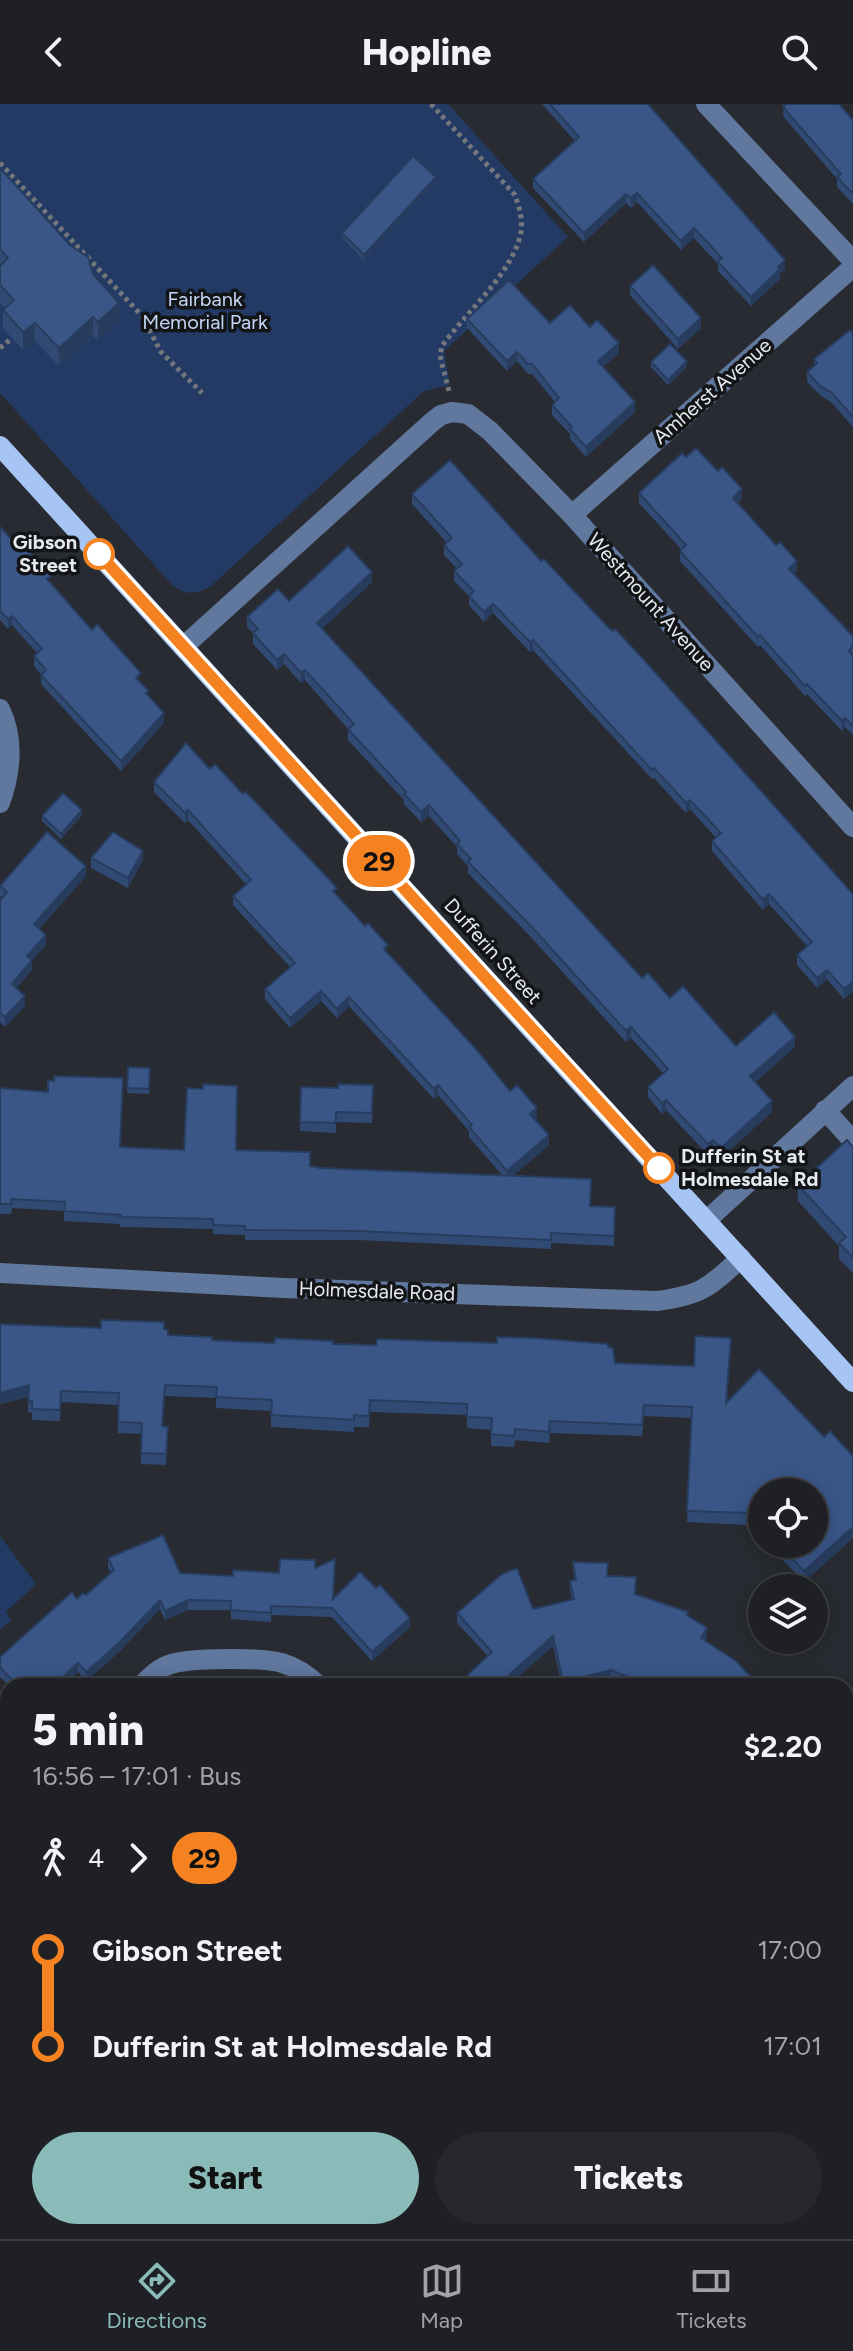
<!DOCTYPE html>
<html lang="en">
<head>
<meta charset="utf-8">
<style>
	:root { --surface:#1e2025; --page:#26282d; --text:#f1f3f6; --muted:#a1a3a7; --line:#3c3e42; --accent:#8bbbb9 }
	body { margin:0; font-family:Figtree,sans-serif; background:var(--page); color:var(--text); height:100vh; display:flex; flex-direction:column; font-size:30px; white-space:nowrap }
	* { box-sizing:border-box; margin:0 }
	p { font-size:26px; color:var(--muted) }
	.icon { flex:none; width:44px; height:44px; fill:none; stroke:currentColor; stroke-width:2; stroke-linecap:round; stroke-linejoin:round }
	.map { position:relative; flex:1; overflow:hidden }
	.side { position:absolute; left:0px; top:1574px; width:854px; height:562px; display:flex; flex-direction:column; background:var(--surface); border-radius:24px 24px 0 0; box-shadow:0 4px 20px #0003,0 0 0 2px var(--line) }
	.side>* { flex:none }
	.badge { padding:0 16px; border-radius:26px; font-size:28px; line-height:52px }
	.buttons { position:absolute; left:748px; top:1374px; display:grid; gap:16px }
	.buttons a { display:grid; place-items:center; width:80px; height:80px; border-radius:50%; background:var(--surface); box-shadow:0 4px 20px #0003,0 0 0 2px var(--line); font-size:40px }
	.map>.badge { position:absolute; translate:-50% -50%; box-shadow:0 0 0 4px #fff }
	.legs { display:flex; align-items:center; gap:12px; height:88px; padding:0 32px; font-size:26px }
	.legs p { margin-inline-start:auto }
	.head { display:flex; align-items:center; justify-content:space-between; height:136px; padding:0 32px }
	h1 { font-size:44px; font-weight:800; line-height:60px }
	.cta { display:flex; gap:16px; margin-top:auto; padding:16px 32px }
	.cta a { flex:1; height:92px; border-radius:48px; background:var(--accent); color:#111; font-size:32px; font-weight:800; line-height:92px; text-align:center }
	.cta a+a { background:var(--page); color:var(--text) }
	ul { padding:0 32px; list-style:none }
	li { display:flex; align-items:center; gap:28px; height:96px; font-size:30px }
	li i { display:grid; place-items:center; width:12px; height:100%; margin:0 10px; background:currentColor }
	li i::after { content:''; width:20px; height:20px; margin:-10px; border:6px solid; border-radius:50%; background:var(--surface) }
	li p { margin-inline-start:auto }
	li:first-child i { background:linear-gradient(#0000 50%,currentColor 0) }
	li:last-child i { background:linear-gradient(currentColor 50%,#0000 0) }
	header { display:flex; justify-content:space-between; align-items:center; height:104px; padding:0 32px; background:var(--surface); font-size:36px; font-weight:800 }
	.tabs { display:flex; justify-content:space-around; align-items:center; height:112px; border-top:2px solid var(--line); background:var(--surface); font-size:22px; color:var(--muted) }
	.tabs a { display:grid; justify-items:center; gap:4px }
	.tabs .selected { color:var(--accent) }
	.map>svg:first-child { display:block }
	.green { fill:#233b64 }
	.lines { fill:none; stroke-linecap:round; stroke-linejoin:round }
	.path { stroke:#74777c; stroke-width:5; stroke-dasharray:4 4; stroke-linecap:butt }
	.minor { stroke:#60779e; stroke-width:20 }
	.major { stroke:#a6c4f4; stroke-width:20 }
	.wall { fill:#314a74 }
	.shaded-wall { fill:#283c5e }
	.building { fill:#395687; stroke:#283c5e; stroke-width:2 }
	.line-1-casing { stroke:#fff; stroke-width:18 }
	.line-1 { stroke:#f58220; stroke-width:12 }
	.stop-1-dot { fill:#fff; stroke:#f58220; stroke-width:4 }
	.labels { text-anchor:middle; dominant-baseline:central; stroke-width:7; stroke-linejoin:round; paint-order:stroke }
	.park-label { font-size:20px; fill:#c3d6f5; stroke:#121416 }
	.street-label { font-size:20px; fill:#e6e9ed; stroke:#121416 }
	.stop-label { font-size:20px; font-weight:bold; fill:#e6e9ed; stroke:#121416; text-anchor:end }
</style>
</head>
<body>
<header><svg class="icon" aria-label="back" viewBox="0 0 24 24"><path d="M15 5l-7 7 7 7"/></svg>Hopline<svg class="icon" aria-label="search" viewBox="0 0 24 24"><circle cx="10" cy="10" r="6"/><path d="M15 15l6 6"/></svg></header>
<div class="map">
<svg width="853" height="2135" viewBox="0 0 853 2135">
	<rect width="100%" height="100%" fill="#282b31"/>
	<path class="green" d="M0,0H448L568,133L444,247L450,281L424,287L210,483C194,491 188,491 173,482L0,289Z
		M0,1432L36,1480L6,1508L11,1516L0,1526Z
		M8,2056V2128H18L11,2135H0V2059Z"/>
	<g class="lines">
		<path class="path" d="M431,0L515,91C519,103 523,115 521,128C514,168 465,209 442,242L440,252L449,287
			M0,59L142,212L161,248L202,289
			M0,244L12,234"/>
		<path class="minor" d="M706,0L853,157
			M572,411L853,163
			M183,543L432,318L441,311L452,308L468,310L490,327L572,411L853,723
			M0,605C15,636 11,668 0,699
			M825,1006L853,1037
			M706,1117L853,982
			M0,1169L284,1184L657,1197C702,1191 708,1184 741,1154
			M141,1582C150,1573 158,1564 171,1560C191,1554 262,1553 282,1559C296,1563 309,1572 319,1582
			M0,1729L2,1713L8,1702
			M846,1866L853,1874
			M846,1926L853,1919
			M0,2020L8,2018
			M40,2135L47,2128
			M620,2135L627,2128"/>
		<path class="major" d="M0,342L853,1278"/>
	</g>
	<path class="wall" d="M542,0H648L785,165L780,170V175L751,202L718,167V160L694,134L681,146L637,98L631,104L626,99L584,138L533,84V75L575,37Z
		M782,0H839L853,16V100L837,83V75L783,12L784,2Z
		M0,64L93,170L119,217L98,236L93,232L59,262L35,237L23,246L3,224V206L5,204L0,199Z
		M436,78L364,156L342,134V129Z
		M630,182L701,224L678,245L630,191Z
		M467,215L550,219L590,223L619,249L603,263L635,308L586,353L570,335V330L552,311V301L555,298L532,270H528L517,257L507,267L467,224Z
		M853,229V323L831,298L821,292L807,278V268L814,262V255Z
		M651,258L687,262L668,281L651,263Z
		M686,353L718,367L742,395L737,399L797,467L794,470L853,532V631L845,623L842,627L807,590L805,592L760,541L758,543L680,457V447L681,445L639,399V389Z
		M412,390L541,457L853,790V887L844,895L827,875L817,884L797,861V851L807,842L769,800L763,806L712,747V737L716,734L690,705L686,709L654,674L652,675L533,546L530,548L493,509L484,518L469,501V492L454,477V467L457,465L444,451V441L447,439L412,400Z
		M0,423L141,579L164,619L121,667L41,580V571L34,562V552L37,549L12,521L8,525L0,516Z
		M372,478L322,525L642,874L736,942L795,943L755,978L772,1008L721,1054L713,1046L708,1051L666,1006L662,1010L648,993V983L663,969L631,934L626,938L530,832L468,769V762L457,750V743L429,712L421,718L404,700V696L348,636V625L305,576L301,579L284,560L277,566L253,540V529L247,523V513L289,497Z
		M210,665L337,791L510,987L537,1013L535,1015L549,1041L513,1072L590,1102L615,1103L614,1142L551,1139V1145L358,1136H245V1131L213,1130V1125L120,1123V1120L64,1117V1107L12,1104L11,1110H0V984L120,1043L184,1046H236L321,1064L502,1071L469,1033V1027L438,991L434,995L349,902L337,914L321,897L290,924L265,895V885L290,863L233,801V792L246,780L188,716L185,719L154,688V678Z
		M82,711L61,735L42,717V712Z
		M91,754L143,756L128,784L91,764Z
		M86,772L39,825L46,841L32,856V866L16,884L25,902L5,923L0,918V796L2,794L0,792V782Z
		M128,963L150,964L149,990L127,989Z
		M373,981L372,1019L336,1018V1029L300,1027L301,983L338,984Z
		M853,1043V1169L839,1155V1142L798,1097V1081Z
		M0,1220L164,1225L168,1231L212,1236L274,1239L608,1243L615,1259L694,1262L731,1245L727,1298L824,1333L853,1352V1434L804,1478L767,1440H814L762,1388V1435L748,1421L687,1418L691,1314L644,1312L642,1332L550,1329L549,1339L515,1336L514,1343L491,1342V1326L467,1324V1311L370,1308L369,1323H354V1328L271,1323V1307L216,1304V1294L165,1292L163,1322L168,1334L166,1361L141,1360V1330L118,1329V1301L61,1298L60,1317L32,1316V1309L28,1308V1293L0,1300Z
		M108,1454L180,1469L233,1472L279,1469L315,1464L334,1495L410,1523L372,1557L332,1513L271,1511V1518L231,1515V1506H188L165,1516L160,1505L119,1548L86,1577L78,1568L62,1582H9L0,1573V1553L77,1495L86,1491L111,1469L108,1464Z
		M573,1458L608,1459L607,1472L636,1473V1491L688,1508V1512L707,1524V1533L705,1537L736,1557L757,1579L761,1574L768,1582H628L611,1576L586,1582H562L553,1542L514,1576L520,1582H443L446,1578L448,1580L453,1576L458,1580L488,1552L457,1519V1509L502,1470L517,1464L533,1505L572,1496L570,1486V1477L574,1476Z
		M846,1665L853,1672V1782L846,1774Z
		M253,2128H304V2132L300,2135H259Z"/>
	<path class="shaded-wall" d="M436,73V78L364,156V151Z
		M637,89V98L631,104V94Z
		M626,90V99L584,138V129Z
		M694,124V134L681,146V137Z
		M785,156V165L780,170V175L751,202V193Z
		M119,199V217L98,236V218Z
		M93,213V232L59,262V244Z
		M701,214V224L678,245V235Z
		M35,219V237L23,246V228Z
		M619,239V249L598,267V257Z
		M517,248V257L507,267V257Z
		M687,257V262L668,281V276Z
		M635,298V308L586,353V343Z
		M742,385V395L733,404V394Z
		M797,457V467L789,475V465Z
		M372,468V478L317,530V519Z
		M493,500V509L484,518V508Z
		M12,512V521L8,525V515Z
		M533,536V546L530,548V538Z
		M284,550V560L277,566V556Z
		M305,566V576L301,579V569Z
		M164,609V619L121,667V657Z
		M845,614V623L842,627V617Z
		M690,696V705L686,709V699Z
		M429,701V712L421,718V708Z
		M82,706V711L61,735V730Z
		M188,706V716L185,719V709Z
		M143,747V756L128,784V774Z
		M86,762V772L34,830V820Z
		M769,790V800L763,806V796Z
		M46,831V841L27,862V852Z
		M32,856V866L12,890V880Z
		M827,866V875L817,884V874Z
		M853,878V887L844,895V885Z
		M321,887V897L290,924V914Z
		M25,892V902L5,923V913Z
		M349,893V902L337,914V905Z
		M631,923V934L626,938V927Z
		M795,933V943L750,983V972Z
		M438,981V991L434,995V985Z
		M666,996V1006L662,1010V999Z
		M772,997V1008L721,1054V1044Z
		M537,1004V1013L530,1019V1010Z
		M549,1031V1041L507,1077V1067Z
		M713,1036V1046L708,1051V1040Z
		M29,1281V1293L0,1300V1289Z
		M853,1423V1434L804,1478V1467Z
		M160,1496V1505L119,1548L86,1577V1568Z
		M188,1496V1506L165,1516V1507Z
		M410,1514V1523L372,1557V1548Z
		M707,1524V1533L701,1543V1534Z
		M553,1532V1542L509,1580V1571Z
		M78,1559V1568L62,1582H53Z
		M611,1566V1576L586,1582H563V1578Z
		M8,1946V1956L0,1959V1949Z
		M853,2068V2077L846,2084V2074Z
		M241,2128H251L244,2135H234Z
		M298,2128H304V2132L300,2135H289Z
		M533,2128H543L536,2135H530Z"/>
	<path class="building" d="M550,0H648L785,156L778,163L780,165L751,193L718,158L722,154L694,124L681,137L637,89L631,94L626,90L584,129L533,75L579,33Z
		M786,0H839L853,16V90L837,73L841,70L783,3Z
		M413,52L436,73L364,151L342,129Z
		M0,64L70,141L88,153L93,170L119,199L98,218L93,213L59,244L35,219L23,228L3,206L14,196L0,181V162L8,154L0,145Z
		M653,161L701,214L678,235L630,182Z
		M509,176L550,219L570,201L590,223L597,216L619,239L598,257L635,298L586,343L570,325L572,323L552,301L559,294L532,260H528L517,248L507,257L467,215Z
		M850,226L853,229V313L831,288L821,283L807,268L817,259L814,255Z
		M670,240L687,257L668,276L651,258Z
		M696,344L718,367L722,363L742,385L733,394L776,441L780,438L797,457L789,465L853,532V541L849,547L853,552V622L845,614L842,617L807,580L805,582L760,531L758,533L680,447L686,441L639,389L682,349L686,353Z
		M450,356L541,457L544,455L607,522L613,527L615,525L645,557L853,790V878L844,885L827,866L817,874L797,851L812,838L769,790L763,796L712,737L721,729L690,696L686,699L654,664L652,666L533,536L530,538L493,500L484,508L469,492L474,487L454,467L462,460L444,441L452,434L412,390Z
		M0,423L14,438L17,435L51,472L47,475L92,526L97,520L141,569L136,574L149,587L146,589L164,609L121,657L41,571L46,566L34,552L42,545L12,512L8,515L0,507Z
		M348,442L372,468L317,519L642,874L648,869L670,894L683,882L736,942L774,908L795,933L750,972L772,997L721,1044L713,1036L708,1040L666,996L662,999L648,983L668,965L631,923L626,927L530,821L468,758L471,755L457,740L460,737L429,701L421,708L404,690L406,688L348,625L354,620L305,566L301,569L284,550L277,556L253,529L258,525L247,513L278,485L289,497Z
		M186,639L210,665L215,660L243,690L246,688L328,774L337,784L333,787L365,822L368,819L388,841L384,845L477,946L510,987L517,981L537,1004L530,1010L549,1031L507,1067L469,1023L472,1021L438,981L434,985L349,893L337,905L321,887L290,914L265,885L295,859L233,792L251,776L188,706L185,709L154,678Z
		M63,689L82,706L61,730L42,712Z
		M47,728L86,762L34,820L46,831L27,852L32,856L12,880L25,892L5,913L0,909V796L7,788L0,782Z
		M113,728L143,747L128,774L91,754Z
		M128,963L150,964L149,985L127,984Z
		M54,972L123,974L120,1043L184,1046L187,984L203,985V980L237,982L236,1046L310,1048V1062L321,1064L591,1075L590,1102L615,1103L614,1132L551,1129V1136L358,1127L245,1126V1122L213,1121V1115L120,1113L121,1111L64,1107L65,1098L12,1095L11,1100H0V984L48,988V976L54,977Z
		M338,980L373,981L372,1009L336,1008V1019L300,1018L301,983L338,984Z
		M847,1036L853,1043V1154L839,1139L846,1133L798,1081Z
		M101,1216L164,1218V1225L168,1226V1231L212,1233V1236L274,1239L275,1234L333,1237V1240L376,1241L377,1235L497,1239V1233L536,1234L608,1240V1243L613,1244L615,1259L694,1262L695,1232L731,1234L726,1299L759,1265L824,1333L830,1327L853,1352V1423L804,1467L778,1440H814V1388H762V1423L748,1409L687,1407L692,1303L644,1301L642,1321L550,1317L549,1328L515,1325L514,1332L491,1330L492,1314L467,1313V1300L370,1296L369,1312L354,1311V1316L271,1311L272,1296L216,1293L217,1283L165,1281L162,1322L168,1323L166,1350L141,1349L142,1319L118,1318L119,1289L61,1287L60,1306L32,1305V1297H28L29,1281L0,1289V1220L101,1224Z
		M163,1431L180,1469L233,1472V1466L279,1469L280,1455L315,1456V1464L335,1455L333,1495L360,1468L376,1484L380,1481L410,1514L372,1548L332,1504L271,1502V1509L231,1506V1497L188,1496L165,1507L160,1496L119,1539L86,1568L78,1559L53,1582H17L0,1563V1553L72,1488L77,1495L83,1489L86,1491L114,1466L108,1454Z
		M573,1458L608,1459L607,1472L636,1473L635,1490L688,1508L687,1511L707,1524L701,1534L736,1557L757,1579L761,1574L768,1582H651L611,1566L563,1578L553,1532L509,1571L520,1582H443L446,1578L448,1580L453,1576L458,1580L492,1548L457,1509L502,1470L517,1464L533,1505L574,1495L570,1477L576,1476Z
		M846,1665L853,1672V1773L846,1765Z
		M8,1857V1946L0,1949V1860Z
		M853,2008V2068L846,2074V2015Z
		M846,2123L853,2131V2135H714L722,2128H846Z
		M104,2128H241L234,2135H97Z
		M261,2128H298L289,2135H268Z
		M391,2128H533L534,2131L530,2135H384Z
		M693,2130L697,2135H687Z"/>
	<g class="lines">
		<defs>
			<path id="line-1" d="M99,450L659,1064"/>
		</defs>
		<use href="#line-1" class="line-1-casing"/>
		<use href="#line-1" class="line-1"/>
	</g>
	<g class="stop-1-dot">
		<circle cx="99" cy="450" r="14"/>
		<circle cx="659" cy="1064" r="14"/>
	</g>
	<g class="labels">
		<g class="park-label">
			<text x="205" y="195">Fairbank<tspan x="205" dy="23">Memorial Park</tspan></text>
		</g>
		<g class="street-label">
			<text transform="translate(712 287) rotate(-41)">Amherst Avenue</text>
			<text transform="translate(651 498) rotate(48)">Westmount Avenue</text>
			<text transform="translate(493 847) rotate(48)">Dufferin Street</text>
			<text transform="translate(377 1187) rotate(2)">Holmesdale Road</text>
		</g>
		<g class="stop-label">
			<text x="77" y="438">Gibson<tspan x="77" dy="23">Street</tspan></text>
			<text x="681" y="1052" text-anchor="start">Dufferin St at<tspan x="681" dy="23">Holmesdale Rd</tspan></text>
		</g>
	</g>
</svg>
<div class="buttons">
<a><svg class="icon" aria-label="locate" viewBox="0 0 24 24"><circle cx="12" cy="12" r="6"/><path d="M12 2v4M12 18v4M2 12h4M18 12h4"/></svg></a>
<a><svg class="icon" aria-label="layers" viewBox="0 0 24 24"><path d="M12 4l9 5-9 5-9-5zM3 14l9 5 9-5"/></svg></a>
</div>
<b class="badge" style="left:379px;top:757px;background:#f58220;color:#111">29</b>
<section class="side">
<div class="head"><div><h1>5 min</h1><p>16:56 – 17:01 · Bus</p></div><b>$2.20</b></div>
<div class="legs"><svg class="icon" aria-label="walk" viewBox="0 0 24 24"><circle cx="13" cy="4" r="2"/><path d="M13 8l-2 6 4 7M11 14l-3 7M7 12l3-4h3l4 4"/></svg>4<svg class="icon" aria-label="forward" viewBox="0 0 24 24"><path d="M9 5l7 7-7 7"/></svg><b class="badge" style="background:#f58220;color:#111">29</b></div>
<ul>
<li><i style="color:#f58220"></i><b>Gibson Street</b><p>17:00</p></li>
<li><i style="color:#f58220"></i><b>Dufferin St at Holmesdale Rd</b><p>17:01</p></li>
</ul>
<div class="cta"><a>Start</a><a>Tickets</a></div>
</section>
</div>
<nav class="tabs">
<a class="selected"><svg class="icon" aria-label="directions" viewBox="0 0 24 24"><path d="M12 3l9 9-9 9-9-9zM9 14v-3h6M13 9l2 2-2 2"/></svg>Directions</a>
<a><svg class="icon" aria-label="map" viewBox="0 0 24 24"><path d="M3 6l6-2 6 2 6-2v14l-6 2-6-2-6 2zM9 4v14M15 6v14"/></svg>Map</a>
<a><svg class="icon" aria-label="tickets" viewBox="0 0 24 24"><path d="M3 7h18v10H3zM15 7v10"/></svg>Tickets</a>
</nav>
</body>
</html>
